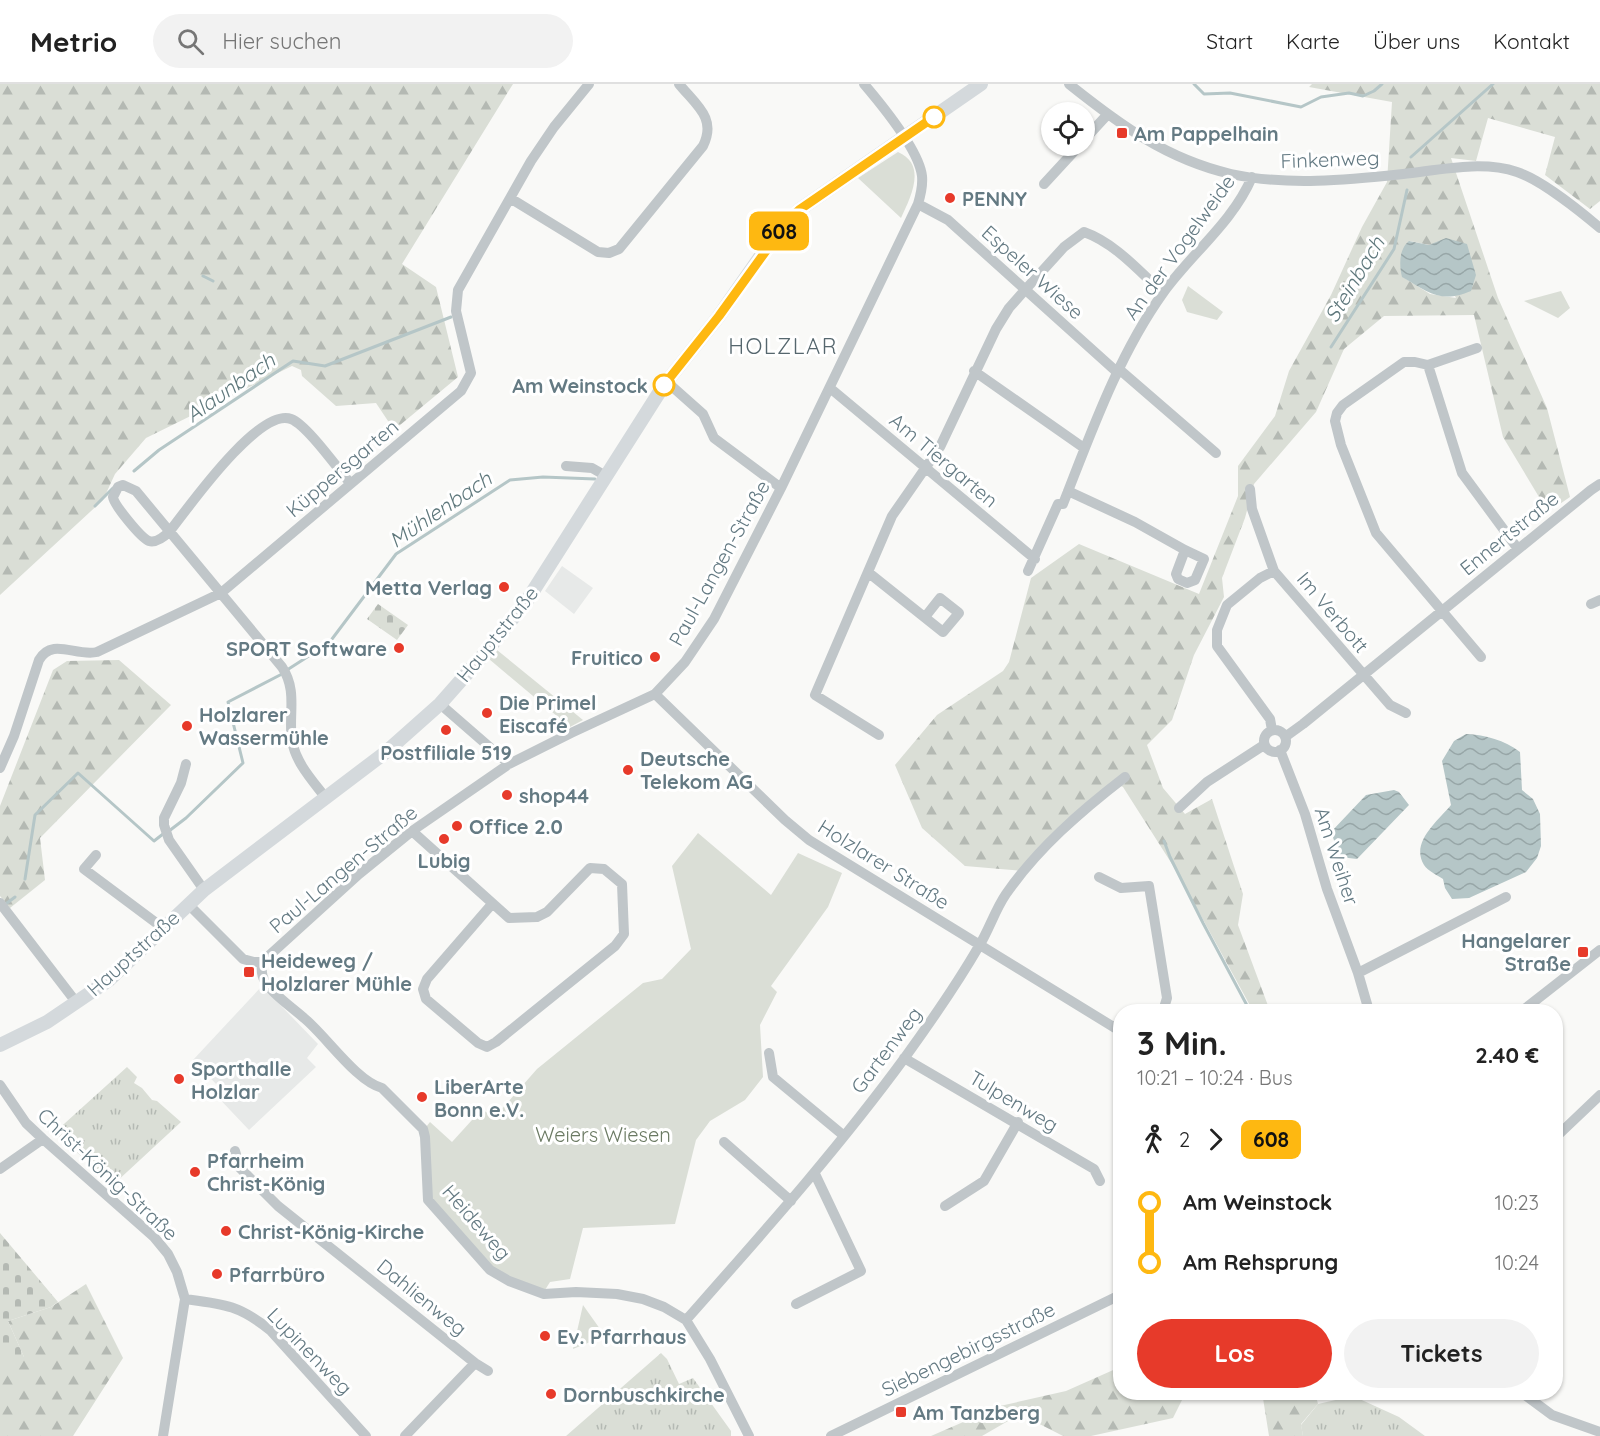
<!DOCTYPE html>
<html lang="de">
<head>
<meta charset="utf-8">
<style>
	:root { --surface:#fff; --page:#f2f2f2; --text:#222; --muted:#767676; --line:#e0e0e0; --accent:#e73a2a }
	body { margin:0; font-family:Quicksand,sans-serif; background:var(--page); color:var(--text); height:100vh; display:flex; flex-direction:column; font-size:22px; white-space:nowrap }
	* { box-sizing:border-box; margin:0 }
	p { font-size:20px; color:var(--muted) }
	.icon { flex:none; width:33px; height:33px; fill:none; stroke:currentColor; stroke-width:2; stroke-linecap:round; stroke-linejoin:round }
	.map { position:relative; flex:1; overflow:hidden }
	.sheet { position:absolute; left:1113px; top:920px; width:450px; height:396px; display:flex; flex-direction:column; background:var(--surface); border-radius:24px; box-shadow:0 2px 4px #0004 }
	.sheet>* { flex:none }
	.badge { padding:0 12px; border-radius:9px; font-size:21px; line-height:39px }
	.buttons { position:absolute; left:1041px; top:18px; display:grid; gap:12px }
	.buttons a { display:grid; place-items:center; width:54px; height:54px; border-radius:50%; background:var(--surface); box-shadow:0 2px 4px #0004; font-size:30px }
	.map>.badge { position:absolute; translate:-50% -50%; box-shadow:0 0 0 3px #fff }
	.legs { display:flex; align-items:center; gap:9px; height:66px; padding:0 24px; font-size:20px }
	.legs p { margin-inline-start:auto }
	.summary { display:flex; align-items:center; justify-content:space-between; height:102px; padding:0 24px }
	h1 { font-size:33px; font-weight:700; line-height:45px }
	.button { display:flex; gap:12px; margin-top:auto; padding:12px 24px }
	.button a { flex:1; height:69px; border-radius:36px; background:var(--accent); color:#fff; font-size:24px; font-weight:700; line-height:69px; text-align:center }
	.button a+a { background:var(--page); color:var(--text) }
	ul { padding:0 24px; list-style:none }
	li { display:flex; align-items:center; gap:21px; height:60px; font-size:22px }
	li i { display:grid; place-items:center; width:9px; height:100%; margin:0 8px; background:currentColor }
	li i::after { content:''; width:15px; height:15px; margin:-8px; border:4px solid; border-radius:50%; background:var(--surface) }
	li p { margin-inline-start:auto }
	li:first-child i { background:linear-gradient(#0000 50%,currentColor 0) }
	li:last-child i { background:linear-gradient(currentColor 50%,#0000 0) }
	header { display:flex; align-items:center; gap:36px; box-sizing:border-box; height:84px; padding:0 30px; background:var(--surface); border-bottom:2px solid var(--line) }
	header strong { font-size:28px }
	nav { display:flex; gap:33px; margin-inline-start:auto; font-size:21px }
	.search { width:420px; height:54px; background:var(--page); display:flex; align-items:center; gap:15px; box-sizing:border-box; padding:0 21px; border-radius:33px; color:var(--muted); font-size:22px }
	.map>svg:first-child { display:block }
	.built { fill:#e7e9e8 }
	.grass { fill:url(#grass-tufts) }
	.forest { fill:url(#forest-firs); fill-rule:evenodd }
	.cemetery { fill:url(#cemetery-stones) }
	.park { fill:#daded6 }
	.water { fill:url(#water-waves) }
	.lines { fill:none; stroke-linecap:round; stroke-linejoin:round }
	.stream { stroke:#b5c6c7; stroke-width:3 }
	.minor { stroke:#c0c6c9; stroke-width:10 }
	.major { stroke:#d4d9dc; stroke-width:14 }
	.line-1-casing { stroke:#fff; stroke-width:14 }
	.line-1 { stroke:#feb811; stroke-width:9 }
	.stop-1-dot { fill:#fff; stroke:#feb811; stroke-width:3 }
	.poi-dot { fill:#e73a2a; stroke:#fff; stroke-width:2 }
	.labels { text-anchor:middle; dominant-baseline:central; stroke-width:6; stroke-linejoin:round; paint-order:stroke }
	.poi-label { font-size:20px; font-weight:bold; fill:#647a83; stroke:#fff; text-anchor:start }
	.street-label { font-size:20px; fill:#647a83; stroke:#fff }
	.stop-label { font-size:20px; font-weight:bold; fill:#647a83; stroke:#fff; text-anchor:end }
	.park-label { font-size:20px; fill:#6b7a63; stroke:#fff }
	.water-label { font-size:21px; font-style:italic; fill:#5f787c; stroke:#fff }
	.quarter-label { font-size:22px; letter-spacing:1.5px; fill:#56676e; stroke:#fff }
</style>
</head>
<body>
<header>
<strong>Metrio</strong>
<div class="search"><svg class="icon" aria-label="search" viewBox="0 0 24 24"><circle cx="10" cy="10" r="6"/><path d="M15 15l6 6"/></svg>Hier suchen</div>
<nav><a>Start</a><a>Karte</a><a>Über uns</a><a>Kontakt</a></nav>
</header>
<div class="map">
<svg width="1600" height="1352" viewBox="0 0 1600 1352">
	<defs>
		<pattern id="grass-tufts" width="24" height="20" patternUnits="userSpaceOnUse" patternTransform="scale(1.5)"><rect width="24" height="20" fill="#daded6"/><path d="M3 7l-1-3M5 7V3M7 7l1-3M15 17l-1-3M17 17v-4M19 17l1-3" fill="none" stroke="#b4b9b3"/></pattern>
		<pattern id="forest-firs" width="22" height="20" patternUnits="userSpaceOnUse" patternTransform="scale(1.5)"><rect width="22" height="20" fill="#daded6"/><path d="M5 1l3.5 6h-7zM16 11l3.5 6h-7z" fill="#b4b9b3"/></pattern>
		<pattern id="cemetery-stones" width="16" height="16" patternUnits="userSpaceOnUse" patternTransform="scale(1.5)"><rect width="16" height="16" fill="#daded6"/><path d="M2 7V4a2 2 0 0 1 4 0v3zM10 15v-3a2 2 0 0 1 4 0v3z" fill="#b4b9b3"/></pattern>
		<pattern id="water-waves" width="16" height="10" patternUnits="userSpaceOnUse" patternTransform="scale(1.5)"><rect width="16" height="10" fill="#b5c6c7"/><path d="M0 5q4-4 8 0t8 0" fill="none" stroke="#97a6a7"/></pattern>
	</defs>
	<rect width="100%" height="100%" fill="#f9f9f7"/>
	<path class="built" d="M562,482L593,504L574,530L545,507Z
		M262,902L318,960L307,974L316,983L249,1046L212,1007L217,1001L193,976Z"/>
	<path class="grass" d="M127,983L137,993L134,999L142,1004L152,1016L157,1017L181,1038L114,1100L54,1049Z
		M661,1269L667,1275L679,1300L693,1294L731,1347V1352H566Z
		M1353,1312L1399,1333L1425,1352H1303L1301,1341L1318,1320Z"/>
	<path class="forest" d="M0,0H513L402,180L436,203L458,293L394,346L376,319L336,322L302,292L301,286L292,282L146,354L115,390L103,416L0,511Z
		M1312,0H1600V117L1590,125L1545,91L1555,53L1488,34L1476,77L1451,74L1498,214L1547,324L1570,413L1548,428L1503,353L1474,231L1384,232L1344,265L1316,328L1254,400L1245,434L1222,494L1224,513L1194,571L1172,636L1147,661L1163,704L1185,730L1212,715L1243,810L1238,841L1270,927H1253L1177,788L1123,703L1119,701L1023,787L965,782L922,744L895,681L937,631L1003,587L1009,578L1031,494L1079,460L1199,510L1238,412V382L1275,332L1289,287L1331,211L1362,143L1387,98L1392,18L1309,3ZM1410,157L1429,161L1456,214L1430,210L1403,193Z
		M119,576L171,621L40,754L45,796L10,824L0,812V722L53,586L67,577Z
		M86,1200L123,1274L73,1352H0V1273H24L8,1237L51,1223Z
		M1120,1283V1308H1186L1173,1334L1091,1352H1063L1020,1330L982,1352H931L1000,1322L1066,1307Z
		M1262,1308H1315L1318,1320L1301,1340L1303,1352H1269Z"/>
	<path class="cemetery" d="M378,520L408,541L397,556L367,535Z
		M0,1149L58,1218L51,1223L8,1237L24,1273H0Z"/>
	<path class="park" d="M898,68C928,81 910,114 901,134L858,94Z
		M1188,202L1223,228L1217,236L1187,228L1182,216Z
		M1561,207L1570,224L1558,234L1524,217Z
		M497,566L583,636L570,643L489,575Z
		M698,749L771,811L798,769L842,789L828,823L771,902L777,908L760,941L763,993L745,1016L710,1037L696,1056L675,1140L583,1144L570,1195L550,1198L545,1206L497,1189L432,1120L426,1043L430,1038L452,1058L482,1025L494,1034L537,985L643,899L662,895L691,865L672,782Z
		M583,1221L605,1252L573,1265Z"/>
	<path class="water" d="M1446,154L1467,160L1476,191L1471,207C1441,220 1428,208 1402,193C1399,181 1399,165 1409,157L1429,161Z
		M1466,650C1486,651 1504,656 1520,668L1522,706L1533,715L1540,730L1541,762L1537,774L1526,788L1469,814L1452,815L1445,804L1443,795C1437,791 1428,787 1424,781C1410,758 1438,737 1451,721L1442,677L1454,657Z
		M1394,706L1399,708L1409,721L1357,775L1340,773L1331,748L1366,711Z"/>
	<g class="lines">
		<path class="stream" d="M1194,0L1204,10L1230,9L1301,23L1321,13L1349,9L1363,12L1374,7L1382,0
			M1411,73L1493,0
			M203,192L213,197
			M1331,263L1394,165L1407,106
			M134,387L159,366L293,277L325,282L451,233
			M95,422L113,404
			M287,586L329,559L396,470L510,396L543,393L595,395
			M169,747L186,734L243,679L228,618L282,590
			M1164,757L1170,773L1203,839L1250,927
			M25,795L35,731L78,689L154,757L163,750
			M7,819L15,813"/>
		<path class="minor" d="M1069,0C1119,40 1166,75 1231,90C1287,102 1347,96 1403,90C1439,86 1482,76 1517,88C1541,96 1580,127 1600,144
			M1084,56L1107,31
			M1044,100L1079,62
			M510,114L598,168L609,169L619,165L703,62C717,34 696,21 679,0
			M918,120L948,136L1118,289
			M1428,281L1477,264
			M1120,286L1216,369
			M974,287L1084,364
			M667,298L703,330L714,354L781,404
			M830,304L1035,475
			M566,382L592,384L606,392
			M1250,405L1252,425L1274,487L1390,621L1406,629
			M1068,407L1135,438L1185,466
			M1185,466L1204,475L1195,496L1187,499L1178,495L1176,490Z
			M1028,487L1058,420H1063C1091,349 1118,272 1163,209C1191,170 1233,138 1252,93
			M869,489L943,548L959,529L940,514L925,533
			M1591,520L1600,516
			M1481,573L1376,449L1341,361L1335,337L1337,329L1343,321L1404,278H1415L1428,281L1462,389L1518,465
			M655,610L785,736L809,756L1120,947
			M440,620L509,680
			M1272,646L1270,635L1217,562V546L1227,521L1260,494L1274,487
			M1264 657a11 11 0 1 1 22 0a11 11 0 1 1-22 0Z
			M879,651L815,611L892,432L940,363L996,245L1009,224L1025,206L1064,163L1084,148C1115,159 1139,187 1163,209
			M1285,653L1303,640L1591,406L1600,400
			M1280,666L1305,730L1327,805L1358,889L1369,927
			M186,680L181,699L164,734V741L169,756L204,806
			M0,684L14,652L39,576C52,553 76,573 97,568L221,509L461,307L471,289L456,227L458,206L531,77L554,43L589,0
			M325,713C312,696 296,679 292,657C288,631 298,607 282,583L136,407L123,401L118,403L113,413C114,421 141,454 149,457C156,459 165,452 170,447C188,424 259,323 291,335C307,341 338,385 350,399
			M1179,724L1207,698L1264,661
			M412,747L509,834L537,833L547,828L590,784L604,785L622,800L624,850L615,862L496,958L487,963L478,959L426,915L423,905L427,895L492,820
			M96,771L84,785L163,844
			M1099,793L1121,804L1149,802L1167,914L1163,927
			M0,819L76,918
			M188,820L243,875L254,878H262
			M262,878L359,790L412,747L509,680L571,649L655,610L685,578L714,535L781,404L918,120C921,110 923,102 922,92C919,66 881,20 864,0
			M262,878C261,889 262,895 269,903C279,915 293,924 304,934C326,952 356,997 382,1004L423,1045L425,1053L428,1116L490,1186L509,1197L544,1210L576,1208L617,1210L643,1215L664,1223L686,1236L710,1275L749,1352
			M1358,889L1506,813
			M1522,927L1600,866
			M769,969L773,993L843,1051
			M904,974L1094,1085L1100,1097
			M0,1001L26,1039L43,1055L154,1153L168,1170L177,1188L185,1215L163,1352
			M1556,1053L1600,1011
			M724,1058L791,1117
			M235,1067L240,1084L278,1122L475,1279L488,1287
			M0,1085L43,1055
			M945,1122L984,1097L1018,1038
			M185,1215C223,1220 239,1221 270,1246L366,1352
			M796,1220L861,1187L815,1090
			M686,1236C762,1150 838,1065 906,972C932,936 957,900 979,862C989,846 995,826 1006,810C1038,764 1081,727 1125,693
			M1521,1308L1552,1331L1600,1348
			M405,1352L475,1279
			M831,1352L1120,1211"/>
		<path class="major" d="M0,961L47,938L109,896L204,806L386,668L440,620L486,568L528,515L664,301L719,232L779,146L799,126L981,0"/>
	</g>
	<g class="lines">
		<defs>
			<path id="line-1" d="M664,301L719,232L789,135L799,126L934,33"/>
		</defs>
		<use href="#line-1" class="line-1-casing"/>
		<use href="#line-1" class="line-1"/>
	</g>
	<g class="stop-1-dot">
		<circle cx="934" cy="33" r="10"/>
		<circle cx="664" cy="301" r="10"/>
	</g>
	<g class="poi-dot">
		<rect x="1116" y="43" width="12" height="12" rx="3"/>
		<circle cx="950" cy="114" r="6"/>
		<circle cx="504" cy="503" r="6"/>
		<circle cx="399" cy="564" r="6"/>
		<circle cx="655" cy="573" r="6"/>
		<circle cx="487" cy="629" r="6"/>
		<circle cx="187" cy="642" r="6"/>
		<circle cx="446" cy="646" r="6"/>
		<circle cx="628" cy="686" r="6"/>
		<circle cx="507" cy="711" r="6"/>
		<circle cx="457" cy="742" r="6"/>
		<circle cx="444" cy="755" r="6"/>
		<rect x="1577" y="862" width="12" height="12" rx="3"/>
		<rect x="243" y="882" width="12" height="12" rx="3"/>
		<circle cx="179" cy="995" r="6"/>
		<circle cx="422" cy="1013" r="6"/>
		<circle cx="195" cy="1088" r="6"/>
		<circle cx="226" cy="1147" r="6"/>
		<circle cx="217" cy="1190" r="6"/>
		<circle cx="545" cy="1252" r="6"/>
		<circle cx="551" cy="1310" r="6"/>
		<rect x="895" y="1322" width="12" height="12" rx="3"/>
	</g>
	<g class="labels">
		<g class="poi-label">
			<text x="1134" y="49">Am Pappelhain</text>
			<text x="962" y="114">PENNY</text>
			<text x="492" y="503" text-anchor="end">Metta Verlag</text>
			<text x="387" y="564" text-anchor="end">SPORT Software</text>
			<text x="643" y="573" text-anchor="end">Fruitico</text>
			<text x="499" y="618">Die Primel<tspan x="499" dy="23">Eiscafé</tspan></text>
			<text x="199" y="630">Holzlarer<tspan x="199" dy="23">Wassermühle</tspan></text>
			<text x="446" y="668" text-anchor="middle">Postfiliale 519</text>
			<text x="640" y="674">Deutsche<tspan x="640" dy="23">Telekom AG</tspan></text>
			<text x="519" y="711">shop44</text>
			<text x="469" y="742">Office 2.0</text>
			<text x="444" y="776" text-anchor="middle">Lubig</text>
			<text x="1571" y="856" text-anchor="end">Hangelarer<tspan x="1571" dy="23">Straße</tspan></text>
			<text x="261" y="876">Heideweg /<tspan x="261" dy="23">Holzlarer Mühle</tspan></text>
			<text x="191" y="984">Sporthalle<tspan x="191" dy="23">Holzlar</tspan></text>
			<text x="434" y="1002">LiberArte<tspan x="434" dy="23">Bonn e.V.</tspan></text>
			<text x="207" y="1076">Pfarrheim<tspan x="207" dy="23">Christ-König</tspan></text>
			<text x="238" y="1147">Christ-König-Kirche</text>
			<text x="229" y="1190">Pfarrbüro</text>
			<text x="557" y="1252">Ev. Pfarrhaus</text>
			<text x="563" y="1310">Dornbuschkirche</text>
			<text x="913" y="1328">Am Tanzberg</text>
		</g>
		<g class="street-label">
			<text transform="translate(1330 75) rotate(-2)">Finkenweg</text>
			<text transform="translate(1179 163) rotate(-54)">An der Vogelweide</text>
			<text transform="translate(1033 188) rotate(42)">Espeler Wiese</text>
			<text transform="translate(944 376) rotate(40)">Am Tiergarten</text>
			<text transform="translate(342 384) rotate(-40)">Küppersgarten</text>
			<text transform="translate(1509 449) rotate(-39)">Ennertstraße</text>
			<text transform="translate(719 479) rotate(-61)">Paul-Langen-Straße</text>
			<text transform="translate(1333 528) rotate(50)">Im Verbott</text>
			<text transform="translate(497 550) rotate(-51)">Hauptstraße</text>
			<text transform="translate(1337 772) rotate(72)">Am Weiher</text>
			<text transform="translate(884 780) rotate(32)">Holzlarer Straße</text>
			<text transform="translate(343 785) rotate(-40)">Paul-Langen-Straße</text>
			<text transform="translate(133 869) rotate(-42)">Hauptstraße</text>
			<text transform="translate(886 966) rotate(-53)">Gartenweg</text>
			<text transform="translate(1014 1017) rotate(31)">Tulpenweg</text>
			<text transform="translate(108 1090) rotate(43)">Christ-König-Straße</text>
			<text transform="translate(477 1138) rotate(49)">Heideweg</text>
			<text transform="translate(422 1213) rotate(39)">Dahlienweg</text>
			<text transform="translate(968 1265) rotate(-26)">Siebengebirgsstraße</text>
			<text transform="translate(310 1267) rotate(46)">Lupinenweg</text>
		</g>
		<g class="stop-label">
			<text x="648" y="301">Am Weinstock</text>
		</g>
		<g class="park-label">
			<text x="603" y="1050">Weiers Wiesen</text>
		</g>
		<g class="water-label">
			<text transform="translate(1354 195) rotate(-59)">Steinbach</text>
			<text transform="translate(230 303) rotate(-35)">Alaunbach</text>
			<text transform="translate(440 425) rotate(-34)">Mühlenbach</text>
		</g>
		<g class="quarter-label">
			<text x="783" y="262">HOLZLAR</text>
		</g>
	</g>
</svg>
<div class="buttons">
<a><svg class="icon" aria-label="locate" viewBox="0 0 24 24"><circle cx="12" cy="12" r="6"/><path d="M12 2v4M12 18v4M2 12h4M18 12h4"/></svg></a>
</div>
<b class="badge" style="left:779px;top:147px;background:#feb811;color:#111">608</b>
<section class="sheet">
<div class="summary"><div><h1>3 Min.</h1><p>10:21 – 10:24 · Bus</p></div><b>2.40 €</b></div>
<div class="legs"><svg class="icon" aria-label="walk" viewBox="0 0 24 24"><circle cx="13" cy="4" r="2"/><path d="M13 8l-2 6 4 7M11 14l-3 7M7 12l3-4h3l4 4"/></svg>2<svg class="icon" aria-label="forward" viewBox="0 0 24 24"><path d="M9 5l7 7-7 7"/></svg><b class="badge" style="background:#feb811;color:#111">608</b></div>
<ul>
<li><i style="color:#feb811"></i><b>Am Weinstock</b><p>10:23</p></li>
<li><i style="color:#feb811"></i><b>Am Rehsprung</b><p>10:24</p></li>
</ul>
<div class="button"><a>Los</a><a>Tickets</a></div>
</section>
</div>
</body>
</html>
